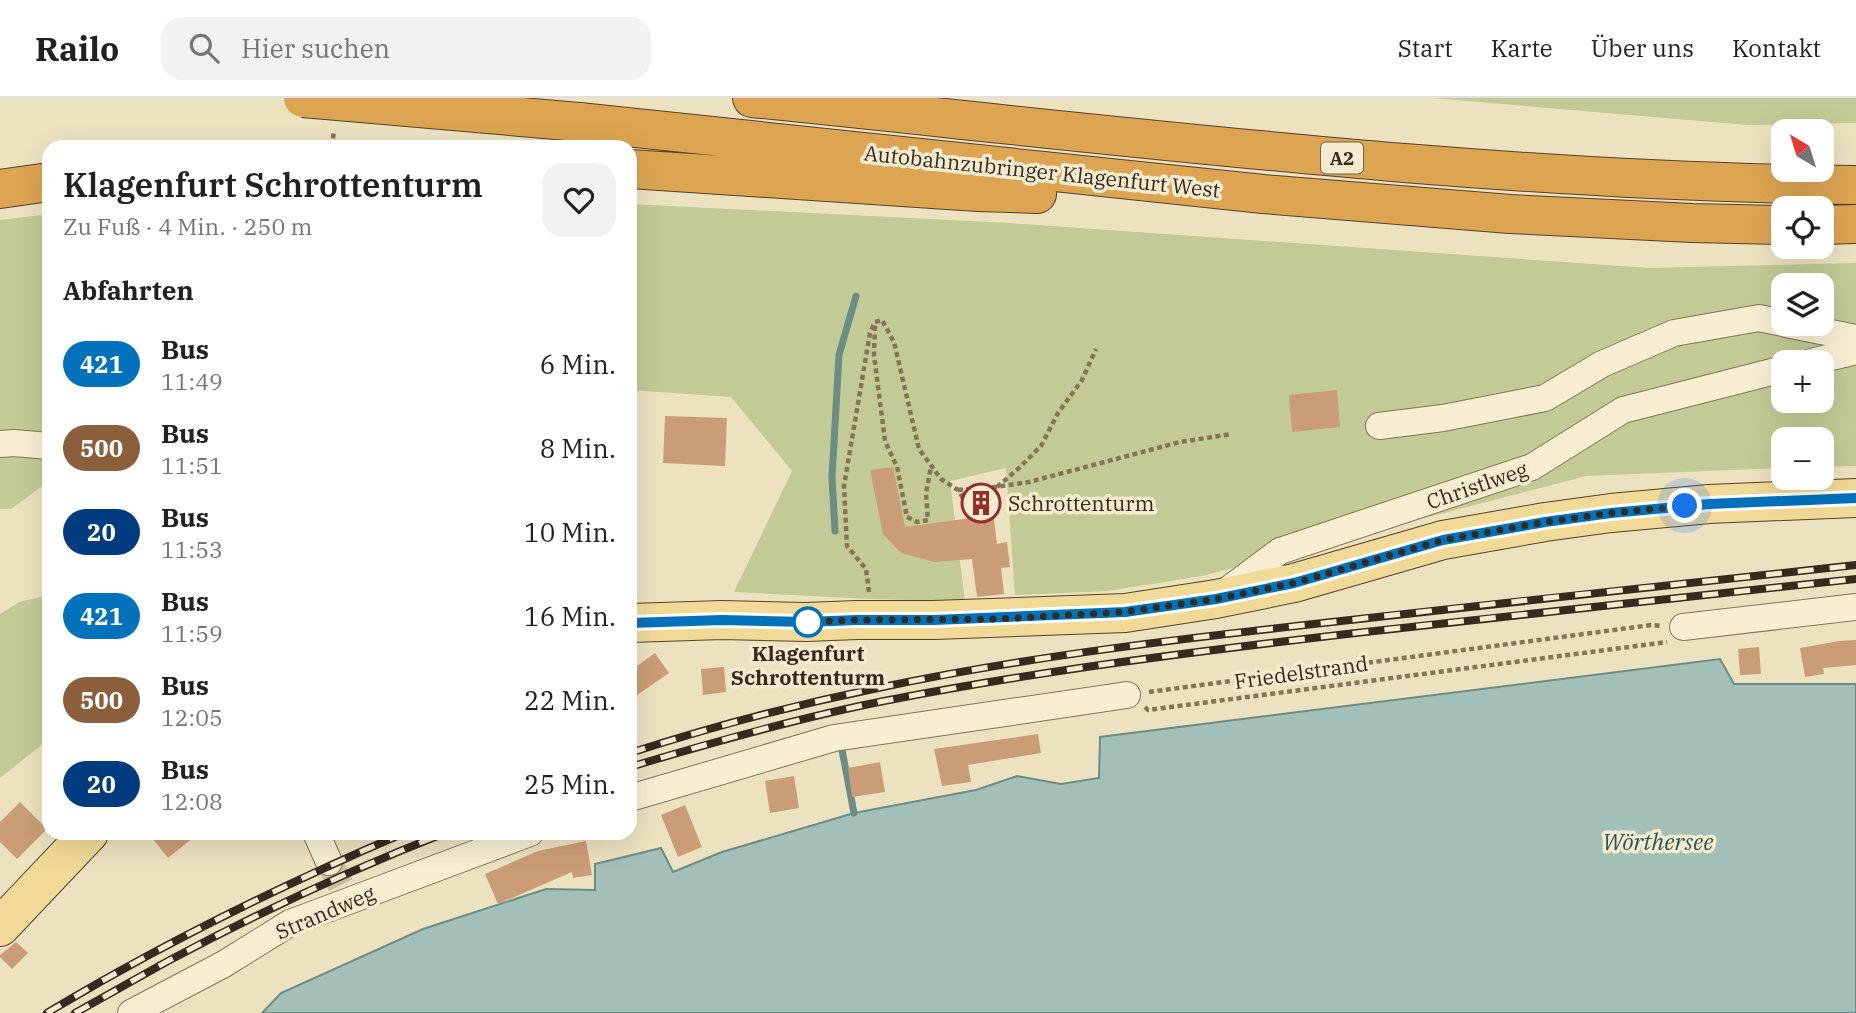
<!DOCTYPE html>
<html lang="de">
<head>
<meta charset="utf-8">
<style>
	:root { --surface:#fff; --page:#f2f2f2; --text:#202124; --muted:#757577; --line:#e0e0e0 }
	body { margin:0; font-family:"IBM Plex Serif",serif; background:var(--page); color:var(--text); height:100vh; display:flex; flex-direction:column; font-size:26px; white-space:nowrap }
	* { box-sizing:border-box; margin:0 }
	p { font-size:23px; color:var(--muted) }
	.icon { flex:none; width:38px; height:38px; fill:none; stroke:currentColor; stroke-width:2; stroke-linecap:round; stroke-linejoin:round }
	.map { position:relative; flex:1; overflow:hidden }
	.panel { position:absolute; left:42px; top:42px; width:595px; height:700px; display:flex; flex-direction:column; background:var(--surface); border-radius:21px; box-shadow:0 7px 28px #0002 }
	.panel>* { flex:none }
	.badge { padding:0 14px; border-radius:23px; font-size:24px; line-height:46px }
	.needle { width:46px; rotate:322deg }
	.tools { position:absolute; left:1771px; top:21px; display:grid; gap:14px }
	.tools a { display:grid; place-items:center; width:63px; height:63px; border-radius:14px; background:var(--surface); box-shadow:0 7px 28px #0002; font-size:35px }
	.you { position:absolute; width:35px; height:35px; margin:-18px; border:5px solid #fff; border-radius:50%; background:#1a73e8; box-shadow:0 0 0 10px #1a73e833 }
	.map>.badge { position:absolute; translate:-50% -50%; box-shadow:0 0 0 4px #fff }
	h2 { padding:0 21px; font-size:26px; line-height:63px }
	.round { display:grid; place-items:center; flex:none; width:74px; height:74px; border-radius:21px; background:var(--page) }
	.summary { display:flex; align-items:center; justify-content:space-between; height:119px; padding:0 21px }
	h1 { font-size:33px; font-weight:600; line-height:52px }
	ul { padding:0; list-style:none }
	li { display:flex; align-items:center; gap:21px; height:84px; padding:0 21px }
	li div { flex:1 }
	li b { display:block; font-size:26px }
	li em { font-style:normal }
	li .badge { min-width:77px; font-weight:700; text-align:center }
	header { display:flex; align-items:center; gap:42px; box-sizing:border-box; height:98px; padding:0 35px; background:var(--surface); border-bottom:2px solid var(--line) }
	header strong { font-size:33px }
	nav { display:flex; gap:38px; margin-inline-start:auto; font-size:24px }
	.search { width:490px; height:63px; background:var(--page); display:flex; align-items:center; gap:18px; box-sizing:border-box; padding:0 24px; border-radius:21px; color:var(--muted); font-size:26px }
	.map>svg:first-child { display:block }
	.green { fill:#c2cb95; fill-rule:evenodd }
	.water { fill:#a3c0b8; stroke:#6b8d86; stroke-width:2 }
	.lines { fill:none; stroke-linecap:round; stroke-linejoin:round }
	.stream { stroke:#6b8d86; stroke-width:7 }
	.building { fill:#cb9d76 }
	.street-tunnel { stroke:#c8bd9f; stroke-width:26; stroke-dasharray:26 13; stroke-linecap:butt }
	.street-casing { stroke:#867358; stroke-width:28 }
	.primary-casing { stroke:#54412d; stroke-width:40 }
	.highway-casing { stroke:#54412d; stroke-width:40 }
	.path { stroke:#867358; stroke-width:4.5; stroke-dasharray:5 3.5; stroke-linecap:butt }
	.street { stroke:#f8efd3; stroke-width:26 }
	.primary { stroke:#f1d998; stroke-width:38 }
	.highway { stroke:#dda551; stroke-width:38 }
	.rail-casing { stroke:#362a1d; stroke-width:8 }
	.rail { stroke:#f5ecd0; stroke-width:5; stroke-dasharray:16; stroke-linecap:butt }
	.highway-bridge-casing { stroke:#54412d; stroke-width:40; stroke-linecap:butt }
	.highway-bridge { stroke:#dda551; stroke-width:38 }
	.line-casing { stroke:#fff; stroke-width:16 }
	.line { stroke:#0072bc; stroke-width:10 }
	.walk { stroke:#362a1d; stroke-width:7; stroke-dasharray:0 12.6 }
	.stop-dot { fill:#fff; stroke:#0072bc; stroke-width:3.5 }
	.labels { text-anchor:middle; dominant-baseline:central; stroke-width:7; stroke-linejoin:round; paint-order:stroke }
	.shield { fill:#f5ecd0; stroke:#6f6453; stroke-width:2 }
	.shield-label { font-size:19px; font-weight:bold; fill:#362a1d }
	.street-label { font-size:21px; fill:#362a1d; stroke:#f5ecd0 }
	.poi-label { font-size:21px; fill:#362a1d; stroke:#f5ecd0; text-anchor:start }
	.stop-label { font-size:21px; font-weight:bold; fill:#362a1d; stroke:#f5ecd0 }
	.water-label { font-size:23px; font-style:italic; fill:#2c5655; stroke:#f5ecd0 }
</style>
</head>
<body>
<header>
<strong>Railo</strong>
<div class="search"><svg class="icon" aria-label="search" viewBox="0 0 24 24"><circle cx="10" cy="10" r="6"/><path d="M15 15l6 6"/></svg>Hier suchen</div>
<nav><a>Start</a><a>Karte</a><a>Über uns</a><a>Kontakt</a></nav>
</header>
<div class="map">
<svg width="1856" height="915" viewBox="0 0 1856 915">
	<rect width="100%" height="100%" fill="#ede2c0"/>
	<path class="green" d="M1432,0H1856V25L1747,27Z
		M630,106L1009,125L1650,170L1856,165V368L1822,369V341H1783V370L1586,378L1202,478L1108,493L1015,497L1006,370L950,383L965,503L870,501L734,494L792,373L731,299L630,292ZM1783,187H1822V226H1783ZM1783,264H1822V303H1783Z
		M49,116V383L11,411H0V122Z
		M49,497V641L0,680V516L19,504Z"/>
	<path class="water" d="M1720,561L1734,586H1856V915H262L281,895L423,831L546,791L595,792V766L661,750L673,774L722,754L854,715L976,692L1017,678L1061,686L1099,680L1100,639Z"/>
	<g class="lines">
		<path class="stream" d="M835,433L832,379L839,257L856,198
			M842,652L854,715"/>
	</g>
	<path class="building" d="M1337,292L1340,329L1292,334L1289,297Z
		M665,318L727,320L725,368L663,365Z
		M893,369L905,429L971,420L968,399L991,397L997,446L1007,444L1010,469L1001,470L1004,496L977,499L972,461L935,464L901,455L883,436L870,372Z
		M1856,542V567L1823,570L1824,576L1805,579L1800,550L1839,543Z
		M1759,549L1761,576L1740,577L1738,551Z
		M655,555L669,575L630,602V573Z
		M724,569L726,594L703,597L701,571Z
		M1038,636L1041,655L968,667L971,684L942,688L934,651Z
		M880,664L885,694L852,699L848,670Z
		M794,678L799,710L770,715L765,683Z
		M20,704L47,731L17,761L0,744V724Z
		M685,707L702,749L678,759L661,717Z
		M148,735H199L168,760Z
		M586,743L592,777L573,780L572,774L498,806L485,776L538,753Z
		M16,844L28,855L12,871L0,859V857Z"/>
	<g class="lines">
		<path class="street-tunnel" d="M329,764L349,803"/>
		<defs>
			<path id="street" d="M1786,226L1856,240
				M1811,264L1856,253
				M1379,328L1443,320L1545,300L1602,266L1674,235L1759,220L1783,225
				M0,346L14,345L49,348
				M1225,494L1280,453L1532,369L1623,312L1783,271
				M1683,529L1856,509
				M630,700L834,640L1127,597
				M316,735L329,764
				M131,915L224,866L290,825L530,735"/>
			<path id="primary" d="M630,525L722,522L806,524L857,522H934L1125,515L1216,501L1294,485L1443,442L1545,424L1611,415L1709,406L1856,400
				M0,829L89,735"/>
			<path id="highway" d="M752,0C1119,37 1487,84 1856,87
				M579,24L1263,96L1510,116L1692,125L1783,127
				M630,71L978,94L1037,96
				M0,91L49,84
				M1822,127L1856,126"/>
		</defs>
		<use href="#street" class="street-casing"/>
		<use href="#primary" class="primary-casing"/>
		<use href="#highway" class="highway-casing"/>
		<path class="path" d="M332,49L334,32
			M875,228L874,257L885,343L897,369L907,419L917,424L928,422L926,395L931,369
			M997,389L1019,370L1041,348L1058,315L1082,282L1096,251
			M958,392L996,389L1029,384L1180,344L1232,336
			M869,494L866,471L847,448L844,388L870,235L875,224L882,222L894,244L919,351L941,381L958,392L970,411
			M1149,594L1651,527L1661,528
			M1145,609L1148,612L1667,544"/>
		<use href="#street" class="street"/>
		<use href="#primary" class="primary"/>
		<use href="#highway" class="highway"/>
		<defs>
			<path id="rail" d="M630,655C711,629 794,607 878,590C1030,558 1186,540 1341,523C1512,503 1684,486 1856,467
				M630,669C713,644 798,620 884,603C1037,573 1192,554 1347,536C1517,517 1686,499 1856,481
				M47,915C162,846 282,787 404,735
				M75,915C106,898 137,880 168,863C258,815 350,772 445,735"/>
		</defs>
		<use href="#rail" class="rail-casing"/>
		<use href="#rail" class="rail"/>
		<defs>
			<path id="highway-bridge" d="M303,0L579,24"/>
		</defs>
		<use href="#highway-bridge" class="highway-bridge-casing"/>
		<use href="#highway-bridge" class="highway-bridge"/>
	</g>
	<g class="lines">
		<defs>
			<path id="line" d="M630,525L722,522L806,524L857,522H934L1125,514L1216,501L1294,485L1443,442L1545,424L1611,415L1709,406L1856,400"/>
		</defs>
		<use href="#line" class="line-casing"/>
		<use href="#line" class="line"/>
		<path class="walk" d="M808,524H806L857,522L998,521L1125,514L1216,501L1294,485L1443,442L1545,424L1611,415L1685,408"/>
	</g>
	<defs>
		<symbol id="building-ring" viewBox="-11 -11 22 22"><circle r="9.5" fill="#f5ecd0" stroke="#952d29" stroke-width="1.5"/><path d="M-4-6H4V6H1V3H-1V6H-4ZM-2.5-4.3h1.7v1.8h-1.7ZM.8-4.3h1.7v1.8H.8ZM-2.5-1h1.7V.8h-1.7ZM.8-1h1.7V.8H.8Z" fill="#952d29"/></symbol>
	</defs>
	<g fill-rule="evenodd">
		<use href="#building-ring" x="959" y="383" width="44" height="44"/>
	</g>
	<circle class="stop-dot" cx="808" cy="524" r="14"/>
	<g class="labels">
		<rect class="shield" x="1321" y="44.5" width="42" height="31" rx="5"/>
		<g class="shield-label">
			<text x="1342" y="60">A2</text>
		</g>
		<g class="street-label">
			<text transform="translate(1042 73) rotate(6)">Autobahnzubringer Klagenfurt West</text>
			<text transform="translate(1477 387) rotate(-19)">Christlweg</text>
			<text transform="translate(1301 574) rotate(-8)">Friedelstrand</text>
			<text transform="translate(325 814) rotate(-23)">Strandweg</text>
		</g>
		<g class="poi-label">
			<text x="1008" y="405">Schrottenturm</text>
		</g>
		<g class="stop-label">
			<text x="808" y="555">Klagenfurt<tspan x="808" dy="24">Schrottenturm</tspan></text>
		</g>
		<g class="water-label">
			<text x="1658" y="743">Wörthersee</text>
		</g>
	</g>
</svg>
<div class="tools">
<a><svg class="needle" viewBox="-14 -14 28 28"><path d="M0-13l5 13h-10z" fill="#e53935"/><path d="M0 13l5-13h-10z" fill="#757577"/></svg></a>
<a><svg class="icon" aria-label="locate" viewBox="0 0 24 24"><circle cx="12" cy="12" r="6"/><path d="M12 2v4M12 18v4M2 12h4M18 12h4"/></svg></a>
<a><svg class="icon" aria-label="layers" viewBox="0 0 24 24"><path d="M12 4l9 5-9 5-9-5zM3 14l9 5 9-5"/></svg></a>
<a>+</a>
<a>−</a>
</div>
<div class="you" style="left:1685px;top:408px"></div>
<section class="panel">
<div class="summary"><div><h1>Klagenfurt Schrottenturm</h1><p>Zu Fuß · 4 Min. · 250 m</p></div><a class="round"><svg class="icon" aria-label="heart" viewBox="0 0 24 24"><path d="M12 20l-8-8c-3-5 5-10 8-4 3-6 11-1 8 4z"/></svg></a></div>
<h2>Abfahrten</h2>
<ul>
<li><span class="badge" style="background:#0072bc;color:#fff">421</span><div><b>Bus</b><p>11:49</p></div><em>6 Min.</em></li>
<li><span class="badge" style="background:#8b5e3c;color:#fff">500</span><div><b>Bus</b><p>11:51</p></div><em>8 Min.</em></li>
<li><span class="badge" style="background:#003b80;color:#fff">20</span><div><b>Bus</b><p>11:53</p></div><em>10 Min.</em></li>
<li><span class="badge" style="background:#0072bc;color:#fff">421</span><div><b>Bus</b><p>11:59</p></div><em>16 Min.</em></li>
<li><span class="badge" style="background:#8b5e3c;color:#fff">500</span><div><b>Bus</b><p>12:05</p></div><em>22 Min.</em></li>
<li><span class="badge" style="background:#003b80;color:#fff">20</span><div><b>Bus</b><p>12:08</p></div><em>25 Min.</em></li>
</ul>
</section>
</div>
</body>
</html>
